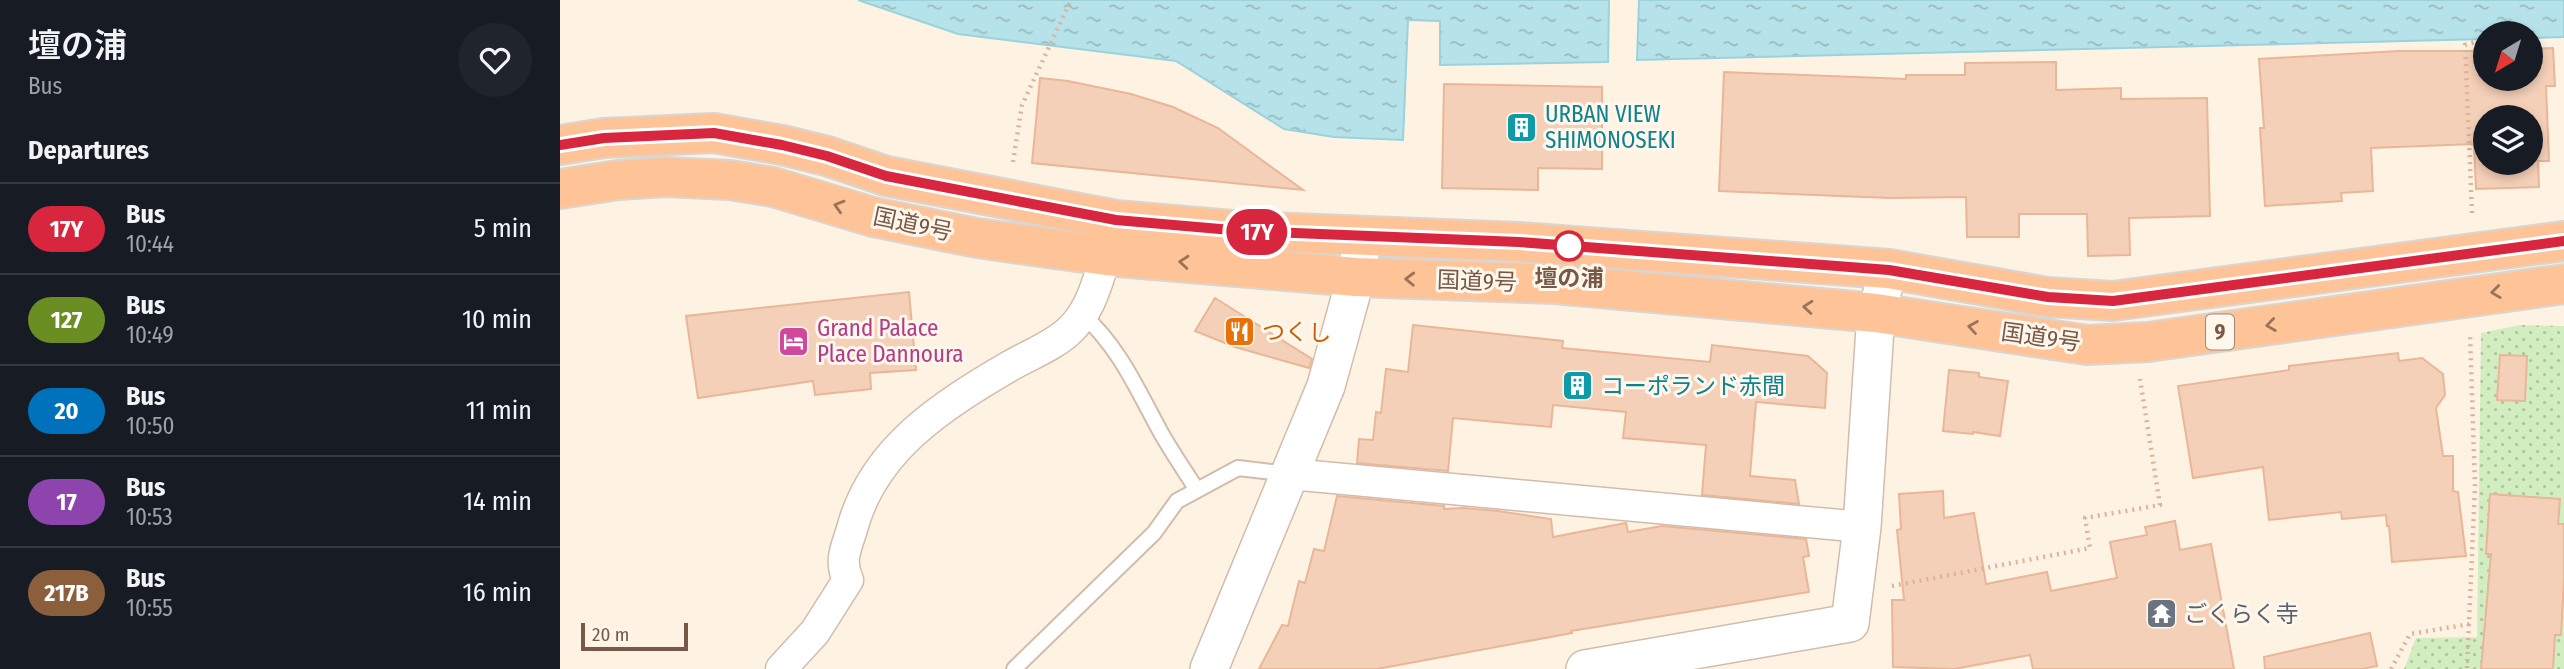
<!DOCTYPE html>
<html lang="en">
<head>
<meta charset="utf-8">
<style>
	:root { --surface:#171b24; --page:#20242c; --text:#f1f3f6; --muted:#9ea1a6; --line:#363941 }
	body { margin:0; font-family:"Fira Sans Condensed","Noto Sans JP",sans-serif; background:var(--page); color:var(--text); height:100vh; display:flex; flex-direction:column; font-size:26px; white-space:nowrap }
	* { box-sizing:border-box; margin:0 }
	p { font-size:23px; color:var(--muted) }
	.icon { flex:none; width:38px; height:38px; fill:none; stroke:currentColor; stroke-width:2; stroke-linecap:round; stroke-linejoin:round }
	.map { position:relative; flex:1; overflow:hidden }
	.sheet { display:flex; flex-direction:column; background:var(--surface); width:560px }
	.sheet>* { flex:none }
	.badge { padding:0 14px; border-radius:23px; font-size:24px; line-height:46px }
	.needle { width:46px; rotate:218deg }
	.tools { position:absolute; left:1913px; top:21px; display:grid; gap:14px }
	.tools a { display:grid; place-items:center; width:70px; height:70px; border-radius:50%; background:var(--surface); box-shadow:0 4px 10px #0003; font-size:35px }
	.scale { position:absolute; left:21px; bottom:18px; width:107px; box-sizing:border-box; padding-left:7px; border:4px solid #785847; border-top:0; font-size:19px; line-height:24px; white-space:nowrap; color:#785847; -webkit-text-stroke:5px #fff7eb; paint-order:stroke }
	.map>.badge { position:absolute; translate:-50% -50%; box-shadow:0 0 0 4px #fff }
	h2 { padding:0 28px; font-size:26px; line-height:63px }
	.round { display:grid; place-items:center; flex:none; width:74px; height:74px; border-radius:37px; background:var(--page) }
	.head { display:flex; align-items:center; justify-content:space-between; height:119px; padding:0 28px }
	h1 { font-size:33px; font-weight:600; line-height:52px }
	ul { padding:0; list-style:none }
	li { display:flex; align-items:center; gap:21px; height:91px; padding:0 28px; border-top:2px solid var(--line) }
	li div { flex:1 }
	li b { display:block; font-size:26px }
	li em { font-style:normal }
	li .badge { min-width:77px; font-weight:700; text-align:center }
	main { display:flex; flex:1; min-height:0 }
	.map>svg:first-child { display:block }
	.grass { fill:url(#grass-dots) }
	.water { fill:url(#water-ripples); stroke:#9bd2dc; stroke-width:2 }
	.building { fill:#f5d0b8; stroke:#e9b697; stroke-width:2; fill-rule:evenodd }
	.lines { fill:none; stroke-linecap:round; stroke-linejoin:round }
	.service-casing { stroke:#d2bcab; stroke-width:18 }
	.minor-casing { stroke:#d2bcab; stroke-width:33 }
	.tertiary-casing { stroke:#d2bcab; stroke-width:40 }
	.trunk-casing { stroke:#dcd4cf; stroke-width:42 }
	.path { stroke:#dbb39b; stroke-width:4.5; stroke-dasharray:2 5; stroke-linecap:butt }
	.service { stroke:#fff; stroke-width:14 }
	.minor { stroke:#fff; stroke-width:30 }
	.tertiary { stroke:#fff; stroke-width:37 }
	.trunk { stroke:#fec497; stroke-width:38 }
	.oneway { stroke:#9a735b }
	.line-casing { stroke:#fff; stroke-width:16 }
	.line { stroke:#d7263d; stroke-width:10 }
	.stop-dot { fill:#fff; stroke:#d7263d; stroke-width:3.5 }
	.labels { text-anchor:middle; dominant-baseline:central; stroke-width:6; stroke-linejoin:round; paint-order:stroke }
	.shield { fill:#fff7eb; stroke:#a08878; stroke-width:2 }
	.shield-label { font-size:21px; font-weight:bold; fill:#785847 }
	.culture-label { font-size:23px; fill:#0d838f; stroke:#fff7eb; text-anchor:start }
	.street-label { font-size:23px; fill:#785847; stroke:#fff7eb }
	.stop-label { font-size:23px; font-weight:bold; fill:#785847; stroke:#fff7eb }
	.hotel-label { font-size:23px; fill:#b23c85; stroke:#fff7eb; text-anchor:start }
	.food-label { font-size:23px; fill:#c56008; stroke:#fff7eb; text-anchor:start }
	.worship-label { font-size:23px; fill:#5b616d; stroke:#fff7eb; text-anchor:start }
</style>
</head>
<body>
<main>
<section class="sheet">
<div class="head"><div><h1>壇の浦</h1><p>Bus</p></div><a class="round"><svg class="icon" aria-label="heart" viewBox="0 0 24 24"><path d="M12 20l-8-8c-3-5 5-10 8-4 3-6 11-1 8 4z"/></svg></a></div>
<h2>Departures</h2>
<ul>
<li><span class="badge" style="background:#d7263d;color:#fff">17Y</span><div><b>Bus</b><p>10:44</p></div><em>5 min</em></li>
<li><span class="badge" style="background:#6b8e23;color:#fff">127</span><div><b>Bus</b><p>10:49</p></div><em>10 min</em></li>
<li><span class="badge" style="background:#0072bc;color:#fff">20</span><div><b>Bus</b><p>10:50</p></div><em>11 min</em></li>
<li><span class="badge" style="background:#8e44ad;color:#fff">17</span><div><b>Bus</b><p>10:53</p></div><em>14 min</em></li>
<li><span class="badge" style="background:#8b5e3c;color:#fff">217B</span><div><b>Bus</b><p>10:55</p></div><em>16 min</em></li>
</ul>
</section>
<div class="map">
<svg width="2004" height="669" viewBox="0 0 2004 669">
	<defs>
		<pattern id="grass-dots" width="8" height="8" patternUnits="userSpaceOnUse" patternTransform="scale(1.75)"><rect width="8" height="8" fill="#d2edc0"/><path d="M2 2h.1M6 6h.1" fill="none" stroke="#afc39e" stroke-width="1.8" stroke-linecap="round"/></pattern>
		<pattern id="water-ripples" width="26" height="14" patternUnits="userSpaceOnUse" patternTransform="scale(1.75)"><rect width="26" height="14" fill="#b6e2e9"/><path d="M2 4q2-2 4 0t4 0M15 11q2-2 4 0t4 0" fill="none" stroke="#99babf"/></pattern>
	</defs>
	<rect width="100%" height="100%" fill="#fef3e3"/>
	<path class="grass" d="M1960,325L2004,326V669H1844L1856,638L1917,637L1921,333Z"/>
	<path class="water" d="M298,0H1049L1048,62L880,65V21L848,20L843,140L774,137L724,129L616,61L398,34Z
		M1079,0H2004V37L1971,38L1970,33H1925V39L1077,60Z"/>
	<path class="building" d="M1993,48L1995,86H1986L1989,161H1978L1979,187L1916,189L1914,144L1811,148L1813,191L1781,193L1782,201L1705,206L1700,128H1704L1699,59L1839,51H1925V79H1970V49ZM1925,117H1970V163H1925Z
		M1496,62V90L1561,88V99L1647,98L1650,216L1569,218L1570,255L1528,256L1527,214H1459V237H1407L1406,197L1330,198L1159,191L1164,72L1346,79V75H1405V63Z
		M480,78L508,81L571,94L613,107L658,128L743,190L472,163Z
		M884,84L1042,87V169L978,168V190L882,188Z
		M349,292L356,370L310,373L311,389L255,395L253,381L138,398L126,316Z
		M655,298L752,359L749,368L675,347L635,331Z
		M853,325L1003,341L1002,348L1150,362L1152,345L1248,356L1267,373L1265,408L1196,402L1190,476L1235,480L1239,504L1142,495L1146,445L1063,438L1066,412L993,405L991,427L893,418L888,471L797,463L799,439L813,440L816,412L821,413L826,369L848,372Z
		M1838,353L1839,361L1862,358L1883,374L1885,395L1876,408L1883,456H1893V491L1898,492L1906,556L1832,562L1829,526H1827L1826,515L1782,519L1781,512L1709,520L1703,467L1633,478L1618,386L1729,370V366Z
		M1940,355L1967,356L1965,401L1937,400Z
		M1389,370L1419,373V377L1448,381L1440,436L1413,432V434L1383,431Z
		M1383,491L1384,518L1414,513L1426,584L1487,572L1491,591L1557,578L1550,542L1587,535L1585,527L1615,521L1620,550L1651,544L1674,669H1473L1470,655L1394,669L1333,667L1332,600H1344L1337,530L1341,529L1339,494Z
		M1930,494L2000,499L1998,524H2004V579L2001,635H1995L1993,669H1921L1931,554H1926Z
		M777,496L884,506V509L904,508L938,511L991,519L993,537L1066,523L1068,532L1102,526L1246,539L1249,556L1243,557L1249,592L1011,631L1012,633L817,669H699L722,625L728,626L739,581L745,583L754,549L764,551Z
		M1810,633L1817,666L1802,669H1705L1704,657Z"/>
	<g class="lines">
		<defs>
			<path id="service" d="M523,315C559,347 577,389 600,431C611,451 625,471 637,490
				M454,669L594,533L617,501L678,468L729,474"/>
			<path id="minor" d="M730,474L1302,527
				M221,669L255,632L288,580C279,560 286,549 292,529C313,449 383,405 450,366C469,355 493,346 509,331C531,311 537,282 546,256"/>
			<path id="tertiary" d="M649,669L766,386L796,277L803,237
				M1025,669L1290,623L1302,527L1316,313L1329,269"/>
			<path id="trunk" d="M0,145L44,138L154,133L222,145L267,156L326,176L556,220L683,231L959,242L1329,269L1487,297L1553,301L2004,241
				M0,189L58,180L106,177L170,180L213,187L313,217L417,238L546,256L796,277L995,284L1316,313L1527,345L1588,342L2004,284"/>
		</defs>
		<use href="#service" class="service-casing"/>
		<use href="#minor" class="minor-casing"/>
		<use href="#tertiary" class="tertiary-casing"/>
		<use href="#trunk" class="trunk-casing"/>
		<path class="path" d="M453,162L462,105L511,0
			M1912,213L1905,45L1924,39
			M1332,586L1530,548L1525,518L1600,505L1580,379
			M1907,668L1915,486L1910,333
			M1831,669L1850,634L1910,624"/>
		<use href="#service" class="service"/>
		<use href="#minor" class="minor"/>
		<use href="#tertiary" class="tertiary"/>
		<use href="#trunk" class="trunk"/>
	</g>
	<defs><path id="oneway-chevron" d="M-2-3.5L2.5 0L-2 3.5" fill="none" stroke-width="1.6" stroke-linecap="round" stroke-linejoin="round" transform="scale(1.75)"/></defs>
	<g class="oneway">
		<use href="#oneway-chevron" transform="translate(279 206) rotate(-163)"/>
		<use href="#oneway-chevron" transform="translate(624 262) rotate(-175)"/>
		<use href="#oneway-chevron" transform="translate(850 279) rotate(-178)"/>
		<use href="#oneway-chevron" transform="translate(1936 292) rotate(173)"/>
		<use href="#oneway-chevron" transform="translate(1248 307) rotate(-175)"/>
		<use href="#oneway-chevron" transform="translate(1711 325) rotate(172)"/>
		<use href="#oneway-chevron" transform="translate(1413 327) rotate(-171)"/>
	</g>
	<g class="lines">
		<defs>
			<path id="line" d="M0,145L44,138L154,133L222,145L267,156L326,176L556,220L683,231L959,242L1329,270L1488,297L1553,301L2004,241"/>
		</defs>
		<use href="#line" class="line-casing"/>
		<use href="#line" class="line"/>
	</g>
	<defs>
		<symbol id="building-square" viewBox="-11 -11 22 22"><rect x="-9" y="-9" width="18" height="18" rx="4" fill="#0f9aa8" stroke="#fff7eb"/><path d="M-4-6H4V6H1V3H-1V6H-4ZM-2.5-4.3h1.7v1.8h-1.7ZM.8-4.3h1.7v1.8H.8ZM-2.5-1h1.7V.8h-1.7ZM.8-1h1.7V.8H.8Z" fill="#fff"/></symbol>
		<symbol id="restaurant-square" viewBox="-11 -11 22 22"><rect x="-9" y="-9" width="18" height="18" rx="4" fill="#e8710a" stroke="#fff7eb"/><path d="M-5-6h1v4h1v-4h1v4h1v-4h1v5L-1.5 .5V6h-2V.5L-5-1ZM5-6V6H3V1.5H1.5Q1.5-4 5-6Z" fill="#fff"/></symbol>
		<symbol id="hotel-square" viewBox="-11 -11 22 22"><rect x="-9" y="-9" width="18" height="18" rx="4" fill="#d1479c" stroke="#fff7eb"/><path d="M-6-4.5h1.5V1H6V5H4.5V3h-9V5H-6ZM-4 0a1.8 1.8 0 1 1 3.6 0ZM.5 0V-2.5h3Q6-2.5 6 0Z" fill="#fff"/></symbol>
		<symbol id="temple-square" viewBox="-11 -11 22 22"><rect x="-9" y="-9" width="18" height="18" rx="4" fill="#6b7280" stroke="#fff7eb"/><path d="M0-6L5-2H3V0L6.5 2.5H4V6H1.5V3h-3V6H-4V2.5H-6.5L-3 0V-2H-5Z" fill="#fff"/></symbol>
	</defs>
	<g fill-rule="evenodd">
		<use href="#building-square" x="944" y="110" width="35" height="35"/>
		<use href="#restaurant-square" x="662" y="314" width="35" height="35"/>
		<use href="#hotel-square" x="216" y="324" width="35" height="35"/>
		<use href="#building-square" x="1000" y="368" width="35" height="35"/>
		<use href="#temple-square" x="1584" y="596" width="35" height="35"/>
	</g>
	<circle class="stop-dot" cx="1009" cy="246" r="14"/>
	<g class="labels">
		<rect class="shield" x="1646" y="314.5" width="28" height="35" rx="5"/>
		<g class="shield-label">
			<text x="1660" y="332">9</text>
		</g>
		<g class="culture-label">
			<text x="985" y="114">URBAN VIEW<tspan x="985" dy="26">SHIMONOSEKI</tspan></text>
			<text x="1041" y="386">コーポランド赤間</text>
		</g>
		<g class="street-label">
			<text transform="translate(353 224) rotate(12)">国道9号</text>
			<text transform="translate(917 281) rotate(2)">国道9号</text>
			<text transform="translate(1481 337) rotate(8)">国道9号</text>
		</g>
		<g class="stop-label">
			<text x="1009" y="278">壇の浦</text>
		</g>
		<g class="hotel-label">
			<text x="257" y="328">Grand Palace<tspan x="257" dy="26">Place Dannoura</tspan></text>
		</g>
		<g class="food-label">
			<text x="702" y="332">つくし</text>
		</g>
		<g class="worship-label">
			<text x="1624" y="614">ごくらく寺</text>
		</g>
	</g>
</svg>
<div class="tools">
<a><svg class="needle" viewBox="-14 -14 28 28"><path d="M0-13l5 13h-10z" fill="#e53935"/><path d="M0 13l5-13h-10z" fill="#9ea1a6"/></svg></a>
<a><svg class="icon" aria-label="layers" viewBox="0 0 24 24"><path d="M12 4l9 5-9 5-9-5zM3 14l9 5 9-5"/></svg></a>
</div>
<div class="scale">20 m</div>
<b class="badge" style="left:697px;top:232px;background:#d7263d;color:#fff">17Y</b>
</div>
</main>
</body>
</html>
